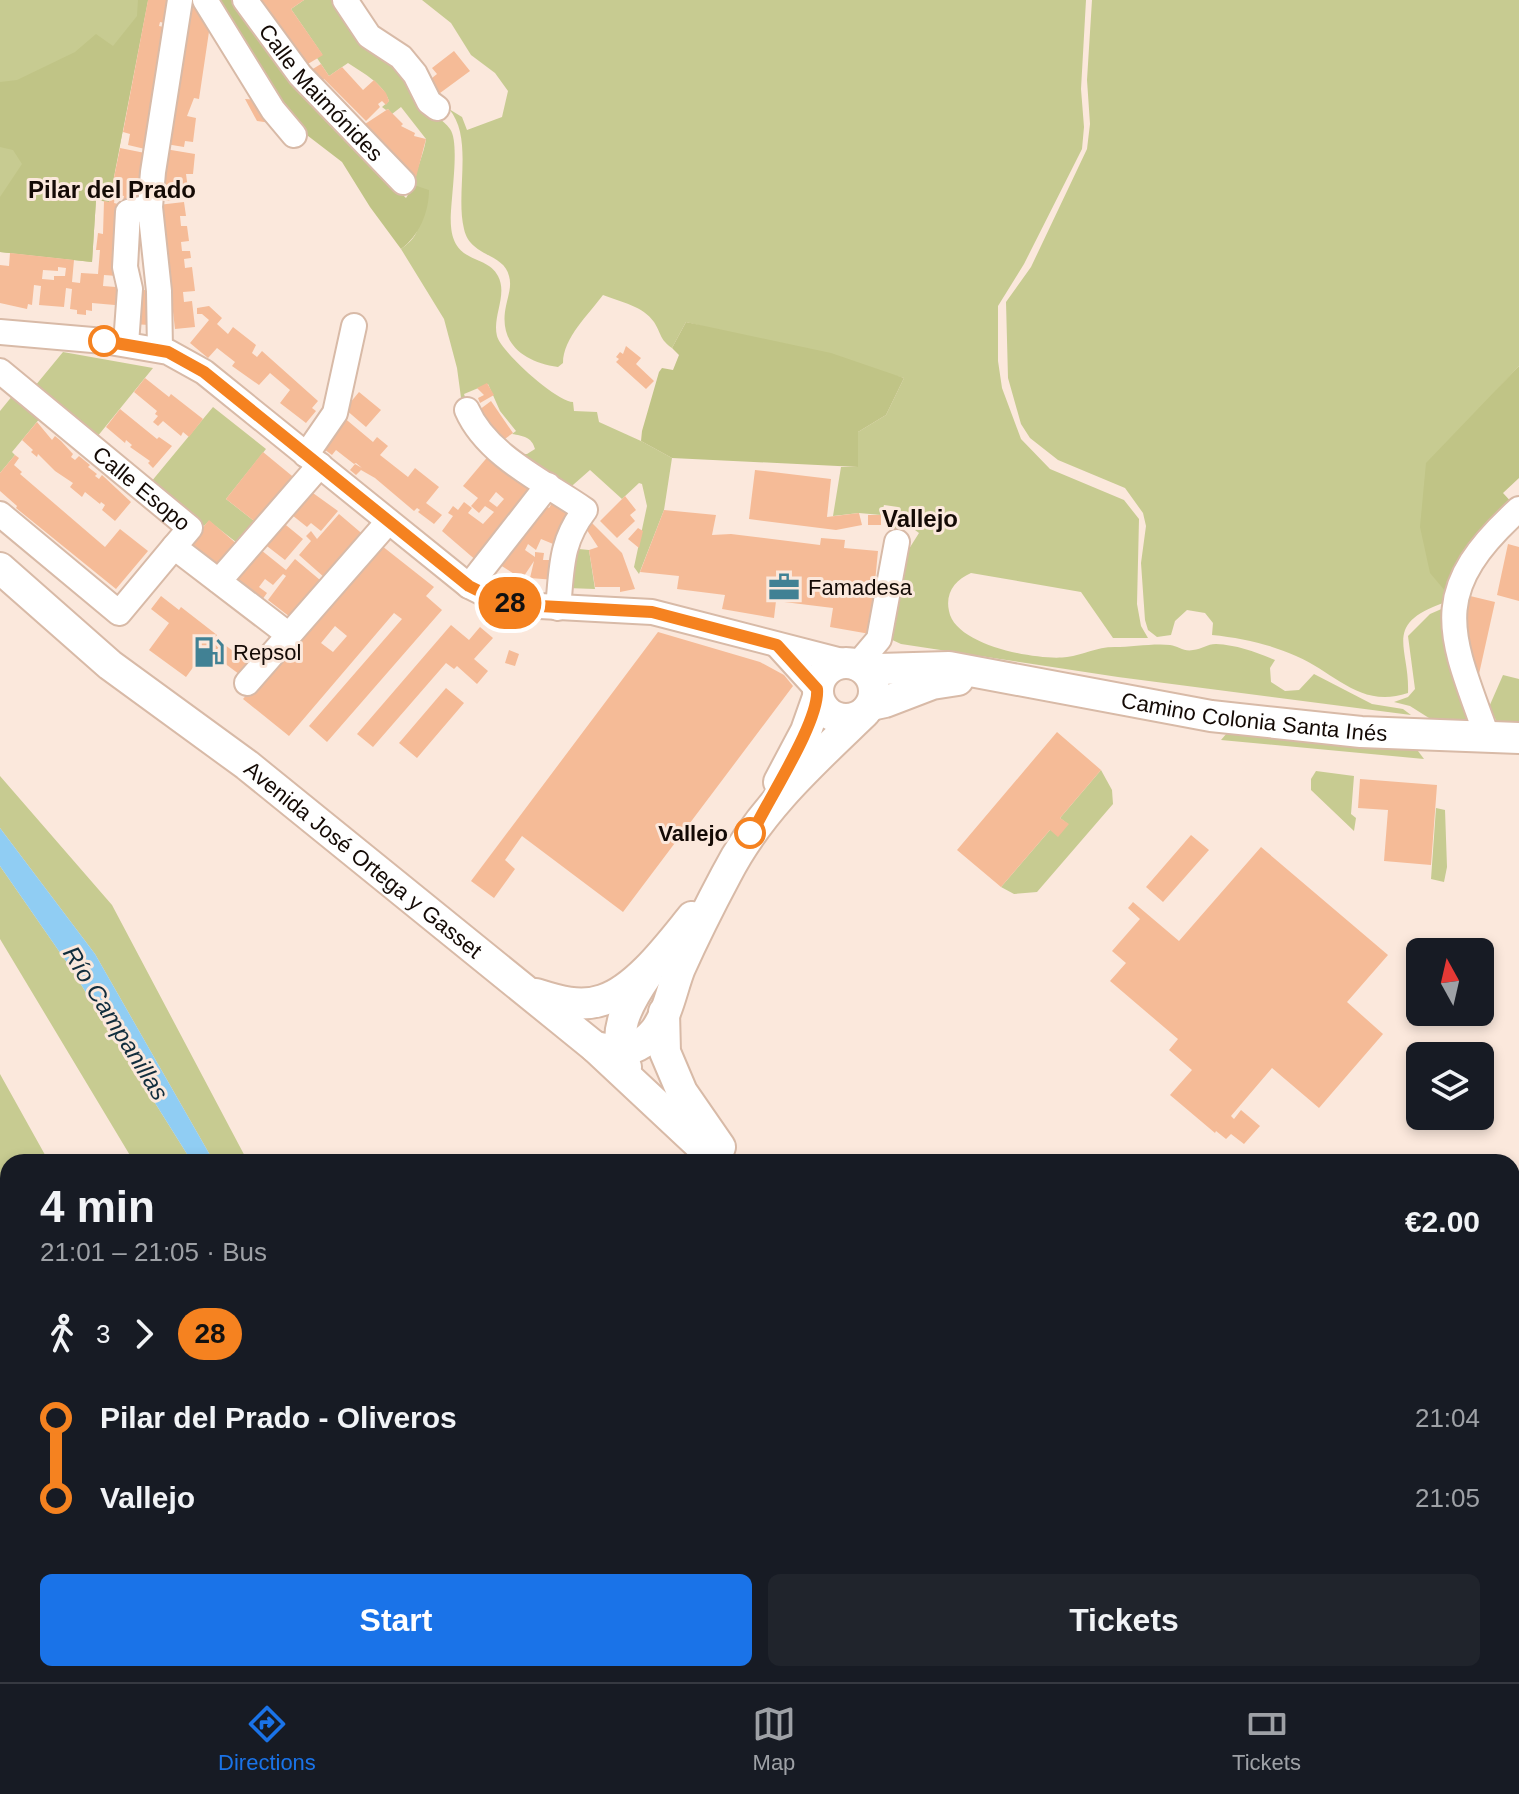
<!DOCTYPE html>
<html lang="en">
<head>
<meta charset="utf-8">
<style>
	:root { --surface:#171b24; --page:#20242c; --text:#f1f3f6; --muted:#9ea1a6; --line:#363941; --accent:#1a73e8 }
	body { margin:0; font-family:Arial,sans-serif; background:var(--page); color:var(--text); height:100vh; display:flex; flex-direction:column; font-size:30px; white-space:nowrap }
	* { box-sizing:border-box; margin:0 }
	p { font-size:26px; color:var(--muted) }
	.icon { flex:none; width:44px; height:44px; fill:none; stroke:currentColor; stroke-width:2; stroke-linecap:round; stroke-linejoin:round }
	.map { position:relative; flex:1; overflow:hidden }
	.drawer { position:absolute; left:0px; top:1154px; width:1520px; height:528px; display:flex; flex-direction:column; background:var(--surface); border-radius:24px 24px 0 0; box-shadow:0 4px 12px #0003 }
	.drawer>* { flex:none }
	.badge { padding:0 16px; border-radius:26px; font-size:28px; line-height:52px }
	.needle { width:52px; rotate:352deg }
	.tools { position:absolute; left:1406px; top:938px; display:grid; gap:16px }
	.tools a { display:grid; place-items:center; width:88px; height:88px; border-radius:12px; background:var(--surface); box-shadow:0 4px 12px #0003; font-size:40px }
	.map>.badge { position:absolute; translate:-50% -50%; box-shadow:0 0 0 4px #fff }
	.legs { display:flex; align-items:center; gap:12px; height:88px; padding:0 40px; font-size:26px }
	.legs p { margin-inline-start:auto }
	.summary { display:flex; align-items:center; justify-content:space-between; height:136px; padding:0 40px }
	h1 { font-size:44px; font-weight:600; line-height:60px }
	.button { display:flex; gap:16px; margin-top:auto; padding:16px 40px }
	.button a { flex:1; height:92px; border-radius:12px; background:var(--accent); color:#fff; font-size:32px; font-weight:600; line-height:92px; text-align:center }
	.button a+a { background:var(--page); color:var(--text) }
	ul { padding:0 40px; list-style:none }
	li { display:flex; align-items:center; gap:28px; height:80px; font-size:30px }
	li i { display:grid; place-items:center; width:12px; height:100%; margin:0 10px; background:currentColor }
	li i::after { content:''; width:20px; height:20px; margin:-10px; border:6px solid; border-radius:50%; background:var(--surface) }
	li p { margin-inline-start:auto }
	li:first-child i { background:linear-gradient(#0000 50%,currentColor 0) }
	li:last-child i { background:linear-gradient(currentColor 50%,#0000 0) }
	.tab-bar { display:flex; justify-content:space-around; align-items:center; height:112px; border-top:2px solid var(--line); background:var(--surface); font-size:22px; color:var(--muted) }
	.tab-bar a { display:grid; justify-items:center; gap:4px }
	.tab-bar .active { color:var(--accent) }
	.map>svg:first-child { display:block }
	.green { fill:#c7cb91 }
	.forest { fill:#c0c486 }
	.water { fill:#90cdf3 }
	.building { fill:#f5bb97; fill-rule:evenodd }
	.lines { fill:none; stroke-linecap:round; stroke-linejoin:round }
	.minor-casing { stroke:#d8baa7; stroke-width:28 }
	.major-casing { stroke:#d8baa7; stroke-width:34 }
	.minor { stroke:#fff; stroke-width:24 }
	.major { stroke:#fff; stroke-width:30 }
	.line-1-casing { stroke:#fff; stroke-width:18 }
	.line-1 { stroke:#f58220; stroke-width:12 }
	.stop-1-dot { fill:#fff; stroke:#f58220; stroke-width:4 }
	.labels { text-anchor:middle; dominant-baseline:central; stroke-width:6; stroke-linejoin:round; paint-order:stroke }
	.street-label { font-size:22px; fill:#140a05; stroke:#fbe8dc }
	.poi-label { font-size:22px; fill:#140a05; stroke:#fbe8dc; text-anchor:start }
	.stop-label { font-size:22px; font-weight:bold; fill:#140a05; stroke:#fbe8dc; text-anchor:end }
	.neighbourhood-label { font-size:24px; font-weight:bold; fill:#140a05; stroke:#fbe8dc }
	.water-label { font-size:24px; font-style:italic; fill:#112d3d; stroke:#fbe8dc }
</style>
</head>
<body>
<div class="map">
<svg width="1519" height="1682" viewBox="0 0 1519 1682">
	<rect width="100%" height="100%" fill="#fbe8dc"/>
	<path class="green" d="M0,0H148L109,202L96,200L92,262L0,252Z
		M304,0H340C358,19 380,37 395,57C406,72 413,89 424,104C431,114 444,120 450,129C461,144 449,206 451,226C454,265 487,254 498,276C508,295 492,316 497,336C501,352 557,402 573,402L574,411L597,412L599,422L641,441L672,458L664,510L639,574L634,567L647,506L642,484L639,483L622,499L590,470L565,492L517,454H527L535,449C532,437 523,436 512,434L516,431L500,411L488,384L464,394L468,405H462L457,368L444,319L401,249C433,226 410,213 414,183C416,169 424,154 426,139L401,107L392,114L388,109L386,110L382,107L389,101C383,83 364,74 348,63L329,76L317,58L322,54L291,9Z
		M422,0H1086L1081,89L1084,127L1082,149L1024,264L998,306V361L1002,388L1021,439L1050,469L1124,500L1139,519L1137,604L1141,626L1148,638H1113L1081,592L971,573C955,580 945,593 949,611C955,646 1039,661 1067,657C1084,655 1095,647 1115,647C1131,647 1155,643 1170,645C1178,646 1184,652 1193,650C1202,649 1207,644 1216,644C1237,645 1256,652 1275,660L1270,668L1271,682L1285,691L1299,690L1314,674L1372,704L1403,709L1411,715L1118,677L901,644L888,638L907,552L919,533L911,527L894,531L898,507L884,505L881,515L859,513L833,516L841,467H858V432L886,415L904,378L686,322L672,348C660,340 661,333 654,322C643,306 621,302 603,295C589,314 563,338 563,363L558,367C523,362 498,343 506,306C508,296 512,286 509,276C504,253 470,257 464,229C455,192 474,138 449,109L462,117L467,130L502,117L508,91L495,73L471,55L451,23Z
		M1092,0H1519V366L1494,393L1446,602C1381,624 1410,646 1408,693C1360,709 1336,673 1296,656C1269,644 1242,638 1212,635L1213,623L1205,613L1187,610L1175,621L1171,635L1157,637L1148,630L1145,620L1141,563L1146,526L1143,513L1125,488L1058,460L1030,438L1021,424L1008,378L1006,302L1031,267L1087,149L1090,124L1087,80Z
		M63,352L153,368L97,437L35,386Z
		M13,395L41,417L12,452L15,455L0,473V411Z
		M213,407L266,449L226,499L258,524L241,546L209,521L204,526L151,482Z
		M569,548L589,550L595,589L567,588Z
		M1446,607L1472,715L1461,727L1440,725L1410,706L1394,702L1408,697L1415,689L1408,636L1430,614Z
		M1503,675L1519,679V724H1498L1489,707Z
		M1233,726L1412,743L1424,759L1221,740Z
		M1101,770L1112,790L1113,804L1037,892L1014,894L1001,887L1050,830L1068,824L1060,818Z
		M1316,771L1354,776L1351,814L1356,818L1354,831L1311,790V779Z
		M0,776L112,905L248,1162H214L95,954L0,828Z
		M1436,808L1445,810L1447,867L1444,882L1431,879Z
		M0,866L70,967L192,1162H134L0,939Z
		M0,1074L49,1162H8V1213L0,1199Z
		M268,1674H400L402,1682H272Z
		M420,1674H472L476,1682H423Z"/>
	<path class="forest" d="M138,0H148L109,202L96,200L92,262L0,252V197L22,164L13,150L0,147V82L17,80L75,52L96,34L113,46L137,16Z
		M211,0H234L359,155L384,181L397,189L406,198L414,185L429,190C429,212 419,236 401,249L370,207L342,162L299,129Z
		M686,322L831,353L904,378L886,415L858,432V467L672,458L641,441L642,431L659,372L662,368L673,370L679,355L672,348Z
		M1519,366V478L1503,493L1515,506L1446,592L1430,573L1420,527L1426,463Z"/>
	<path class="water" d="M0,828L95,954L214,1162H192L70,967L0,866Z
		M1512,1295H1519V1481L1512,1467Z"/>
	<path class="building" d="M148,0H173L169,24L160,22L159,26L168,28L145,149L128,145L130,134L123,132Z
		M189,0H194L210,25L199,99L194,98L187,116L196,118L193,142L185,141L184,147L166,144Z
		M255,0H304L291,9L323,55L301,68Z
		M454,51L470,71L436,96L427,82L437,74L432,68Z
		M321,64L329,76L342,67L363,90L374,80L386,93L389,101L386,105L382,101L378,104L380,107L366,121L324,79L316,84L306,73Z
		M245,99L259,100L278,124L257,121Z
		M388,109L403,124L401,126L415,133L414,136L426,139L414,185L363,132L368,127L365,124Z
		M120,148L145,153L137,198L126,306L92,303V311L86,310V315L77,314V310L70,309L72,289L66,288L64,307L39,305L41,286L34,285L32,305L28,304L27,309L0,303V265L9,266L10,253L74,260L72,282L80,283L81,273L98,274L100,250H96L98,233L103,234L104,201L109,202L113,184H117L114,203L122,205L124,196L117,195L120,183L113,182ZM58,267L66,268L65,276H54V280L42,279L43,270L58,271ZM104,275L117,276L116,287L103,286Z
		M165,149L195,154L193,174H186L188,189L182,190L183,199L163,201L160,177Z
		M184,202L186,216H180L181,226H187L189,241L181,242L182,251H190L191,258L184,259L185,268L192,267L195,291L183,292L184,302L192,301L195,327L175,329L172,303L169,304L158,205Z
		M135,289L153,291L150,325L131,324Z
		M209,306L222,318L217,324L228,334L233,327L256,345L252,353L257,357L262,351L318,401L312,408L316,411L306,423L280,403L290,390L270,373L259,385L232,366L235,362L217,348L208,358L190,343L209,320L202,314H197V308Z
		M626,346L641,358L636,364L654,381L646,389L616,362L619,359L616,357L620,352L623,354Z
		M145,378L169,397L171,394L203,419L189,437L183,432L181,436L163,421L158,426L153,422L158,416L155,414L157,411L134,392Z
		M487,383L494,395L480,403L478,398L484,395L477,388Z
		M359,392L381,410L366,427L345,409Z
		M491,401L513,433L495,446L475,413Z
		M120,409L157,439L159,437L172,446L153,468L148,463L150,461L130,447L132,445L126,440L125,443L106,427Z
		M342,416L373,442L377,437L388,446L380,455L408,477L415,468L439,487L426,503L442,515L434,524L418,512L420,510L417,508L414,511L375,478L361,470L356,475L350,470L355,464L362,468L356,463L354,464L336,450L332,455L321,447Z
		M37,422L52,440L55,436L61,441L73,454L71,457L75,460L79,456L90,465L88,467L97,474L95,476L99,479L102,475L131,502L115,521L102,510L105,505L101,502L100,504L85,492L82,497L70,487L73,483L55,471L38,454L37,457L31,452L33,450L22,440Z
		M263,452L297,480L258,524L226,499Z
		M490,454L537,490L478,562L442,531L453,516L448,513L453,506L458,510L464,502L472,508L468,513L483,524L494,512L485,506L479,513L471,506L478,498L463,486ZM496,492L504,499L497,507L489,501Z
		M15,455L19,458L14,465L22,472L20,474L105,547L120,529L148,551L116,589L16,508L17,506L0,491V473Z
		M755,470L831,479L827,517L859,513L862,525L836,530L749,519Z
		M306,488L338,511L321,531L311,523L307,527L287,511Z
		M556,496L576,508L558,546L541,539L536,550L528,544L525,550L535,557V552L544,553L543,560H557L555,580L530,578L534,561L522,579L497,563L541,502L549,508Z
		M625,496L636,510L630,515L635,521L617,538L600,521Z
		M664,510L716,515L712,535L731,534L820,545L821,538L845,540L844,548L878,551L870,634L830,627L833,608L776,601L774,618L722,609L725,595L677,589L679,576L640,572Z
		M339,514L366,537L325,578L299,555L311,541L306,536L311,531L317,539Z
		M868,515H881V525H868Z
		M587,518L622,553L635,589L620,592V587H595L589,550L598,547L581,521Z
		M209,520L238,545L220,569L189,545Z
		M281,521L303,539L285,560L263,543Z
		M638,528L643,531L639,548L628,539Z
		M377,542L434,587L426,596L442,610L327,742L309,726L402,619L394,613L289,736L243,699ZM335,626L347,636L333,652L321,643Z
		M1508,544L1519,547V601L1497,595Z
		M256,546L286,570L295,559L320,580L290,617L268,600L286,576L283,574L273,585L265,579L259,587L267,593L262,600L231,577Z
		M1466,595L1495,602L1477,683L1465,654Z
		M161,596L179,610L181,607L217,635L186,677L149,650L169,623L151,609Z
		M451,625L469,640L480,627L493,638L474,659L488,671L477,684L457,666L454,669L446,663L373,747L357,734Z
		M658,632L760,662L784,675L793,686L623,912L522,836L505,860L515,869L494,898L471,881Z
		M217,639L241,657L248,648L260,657L243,677L208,651Z
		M509,650L519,654L515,666L505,663Z
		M446,688L464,703L417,758L399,743Z
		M1057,732L1101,770L1060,818L1069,824L1058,837L1050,830L1001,887L957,850Z
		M1360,779L1437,785L1431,865L1384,861L1388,810L1358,808Z
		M1191,835L1209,850L1163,902L1146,887Z
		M1261,847L1388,955L1347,1002L1383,1034L1319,1108L1272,1068L1231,1116L1234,1119L1241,1110L1260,1126L1244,1144L1231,1134L1226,1139L1216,1131L1215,1133L1170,1095L1192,1070L1169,1050L1178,1039L1110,981L1126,963L1112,951L1140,919L1128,908L1133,902L1179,941Z
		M1519,1626V1682H1304L1302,1674H1512V1627Z"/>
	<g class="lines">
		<defs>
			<g id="minor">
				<path d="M205,0L273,110L294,135"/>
				<path id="s1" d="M245,0L300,75L403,182"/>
				<path d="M345,0L369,36L401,57L415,74L429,102L437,108"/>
				<path d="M0,332L104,341L168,352L204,372L469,586L499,601L521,605L652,612L850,663"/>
				<path d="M126,344L130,289L125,267L128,212L150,207"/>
				<path d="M160,350L159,291L150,207L153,172L180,0"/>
				<path id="s2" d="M0,371L190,528L174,547L289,635"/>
				<path d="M467,410C487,456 545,482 585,510C560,542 562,569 558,608"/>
				<path d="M306,455L335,413L354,326"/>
				<path d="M0,514L119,613L174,547"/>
				<path d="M219,581L320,465"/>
				<path d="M469,586L548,485"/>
				<path d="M777,645L817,689"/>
				<path d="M857,665L879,639L897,542"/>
				<path d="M247,683L388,522"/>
				<path d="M1487,736C1449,632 1427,592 1519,509"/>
			</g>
			<g id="major">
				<path id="s3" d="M0,568L110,665L247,765L595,1047L718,1162"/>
				<circle cx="846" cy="691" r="28"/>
				<path id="s4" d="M857,665L879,669L949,667L1211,716L1361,732L1519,738"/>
				<path d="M871,705L885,702L932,684L958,680"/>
				<path d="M779,782L806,731L818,697"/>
				<path d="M536,994C558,1001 580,1008 603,1000C637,989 670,944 692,917"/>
				<path d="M664,1012L665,1052L682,1092L720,1147"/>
				<path d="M595,1047C620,1052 637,1053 655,1031C668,1014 672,988 680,968C694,937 710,905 726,875C759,810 813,762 864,713"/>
				<path d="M626,1067C611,1033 627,1004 647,975"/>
				<path d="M1168,1674L1172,1682"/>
			</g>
		</defs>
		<use href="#minor" class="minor-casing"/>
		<use href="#major" class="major-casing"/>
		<use href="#minor" class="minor"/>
		<use href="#major" class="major"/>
	</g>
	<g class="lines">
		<defs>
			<path id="line-1" d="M104,341L168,352L204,372L469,586L499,601L521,605L652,612L777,645L817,689C820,719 773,792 758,822L750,833"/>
		</defs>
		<use href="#line-1" class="line-1-casing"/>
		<use href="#line-1" class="line-1"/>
	</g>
	<defs>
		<symbol id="office-bare" viewBox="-9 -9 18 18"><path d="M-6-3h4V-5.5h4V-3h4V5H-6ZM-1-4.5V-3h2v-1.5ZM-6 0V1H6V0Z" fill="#418194" stroke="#fbe8dc" stroke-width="2.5" paint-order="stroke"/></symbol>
		<symbol id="fuel-bare" viewBox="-9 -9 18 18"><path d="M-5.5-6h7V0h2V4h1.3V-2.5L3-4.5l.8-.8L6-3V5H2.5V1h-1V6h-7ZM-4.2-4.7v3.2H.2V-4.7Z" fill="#418194" stroke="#fbe8dc" stroke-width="2.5" paint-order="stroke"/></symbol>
	</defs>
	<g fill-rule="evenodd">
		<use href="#office-bare" x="762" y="565" width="44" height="44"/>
		<use href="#fuel-bare" x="187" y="630" width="44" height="44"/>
	</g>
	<g class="stop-1-dot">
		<circle cx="104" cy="341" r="14"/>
		<circle cx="750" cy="833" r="14"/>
	</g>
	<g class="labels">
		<g class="street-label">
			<text stroke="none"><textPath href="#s1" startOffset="120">Calle Maimónides</textPath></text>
			<text stroke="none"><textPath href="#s2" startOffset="184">Calle Esopo</textPath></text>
			<text stroke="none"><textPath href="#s4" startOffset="402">Camino Colonia Santa Inés</textPath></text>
			<text stroke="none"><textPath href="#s3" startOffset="466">Avenida José Ortega y Gasset</textPath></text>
		</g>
		<g class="poi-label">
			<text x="808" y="587">Famadesa</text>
			<text x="233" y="652">Repsol</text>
		</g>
		<g class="stop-label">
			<text x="728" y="833">Vallejo</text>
		</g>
		<g class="neighbourhood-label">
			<text x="112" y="189">Pilar del Prado</text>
			<text x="920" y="518">Vallejo</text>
		</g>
		<g class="water-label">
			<text transform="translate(116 1023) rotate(58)">Río Campanillas</text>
		</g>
	</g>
</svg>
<div class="tools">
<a><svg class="needle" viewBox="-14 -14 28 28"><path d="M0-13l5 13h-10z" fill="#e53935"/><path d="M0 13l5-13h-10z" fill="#9ea1a6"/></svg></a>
<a><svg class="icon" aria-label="layers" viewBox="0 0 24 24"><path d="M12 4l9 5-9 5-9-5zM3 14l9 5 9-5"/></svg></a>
</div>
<b class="badge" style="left:510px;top:603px;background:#f58220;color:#111">28</b>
<section class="drawer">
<div class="summary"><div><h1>4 min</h1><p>21:01 – 21:05 · Bus</p></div><b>€2.00</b></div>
<div class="legs"><svg class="icon" aria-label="walk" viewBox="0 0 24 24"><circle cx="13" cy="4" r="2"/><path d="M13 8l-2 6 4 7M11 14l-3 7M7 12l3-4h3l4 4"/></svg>3<svg class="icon" aria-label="forward" viewBox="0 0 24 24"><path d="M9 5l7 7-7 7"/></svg><b class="badge" style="background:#f58220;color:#111">28</b></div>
<ul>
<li><i style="color:#f58220"></i><b>Pilar del Prado - Oliveros</b><p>21:04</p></li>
<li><i style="color:#f58220"></i><b>Vallejo</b><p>21:05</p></li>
</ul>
<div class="button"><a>Start</a><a>Tickets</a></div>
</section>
</div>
<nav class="tab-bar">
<a class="active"><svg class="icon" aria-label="directions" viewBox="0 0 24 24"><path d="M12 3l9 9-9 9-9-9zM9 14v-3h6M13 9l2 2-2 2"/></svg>Directions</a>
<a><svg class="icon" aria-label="map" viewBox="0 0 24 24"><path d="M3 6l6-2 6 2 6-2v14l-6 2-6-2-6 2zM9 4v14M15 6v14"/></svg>Map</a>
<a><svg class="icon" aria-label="tickets" viewBox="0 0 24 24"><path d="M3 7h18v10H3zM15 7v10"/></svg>Tickets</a>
</nav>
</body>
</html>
